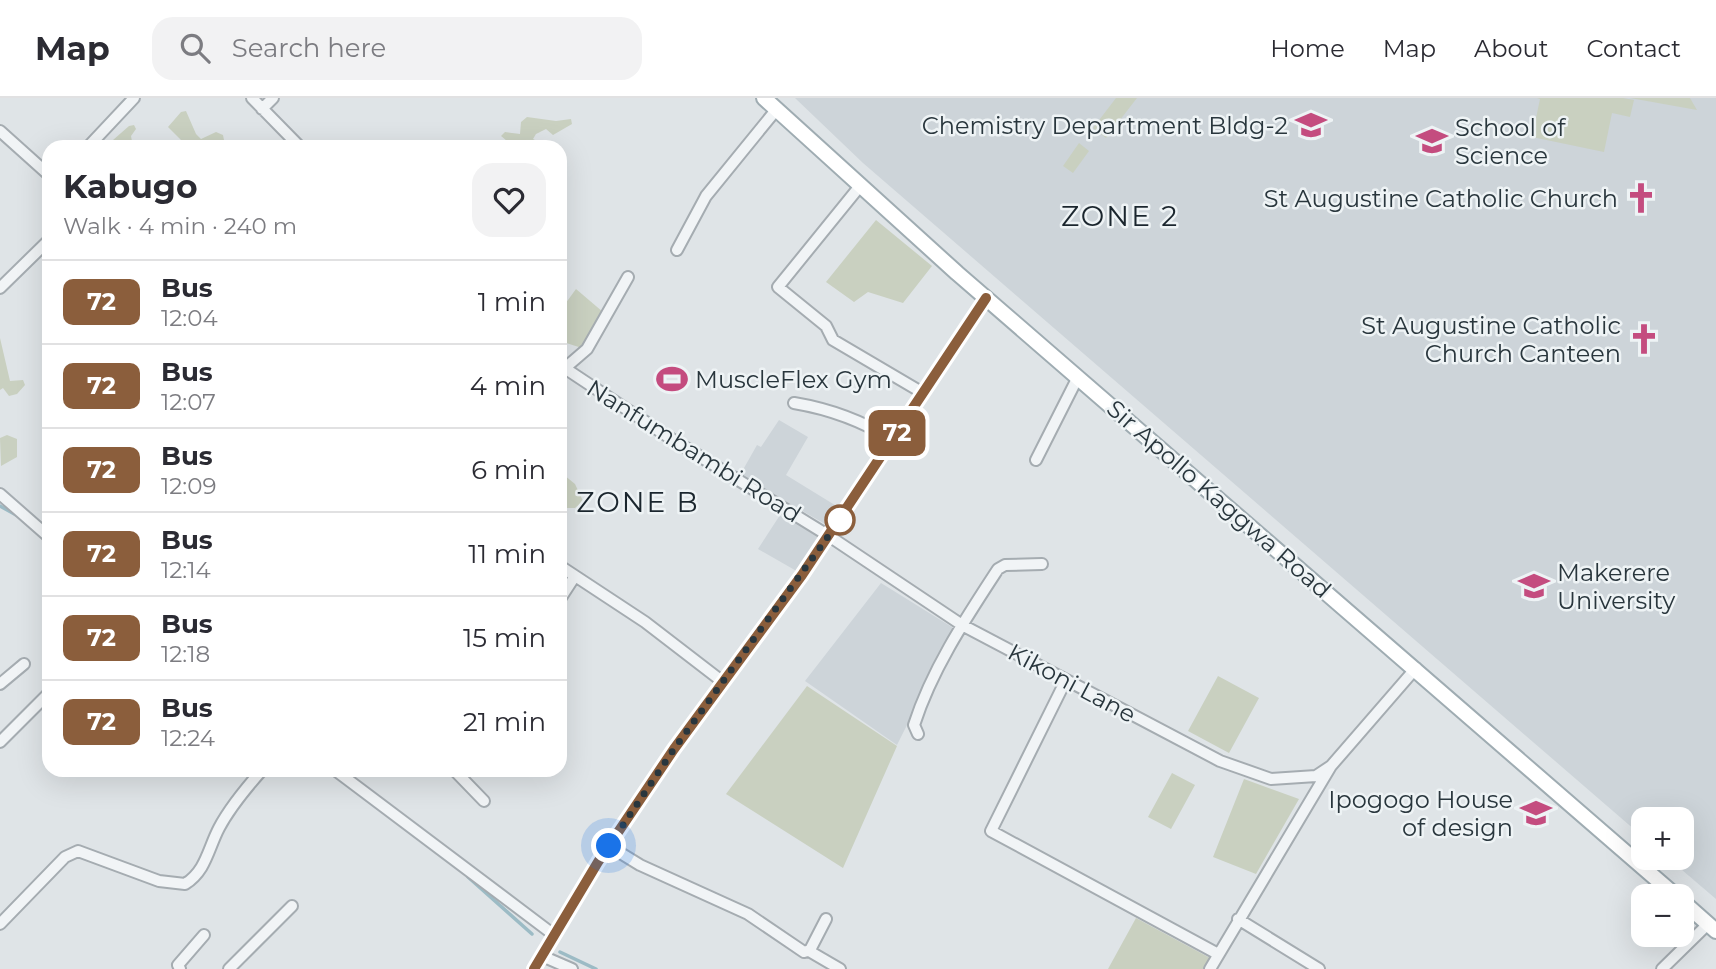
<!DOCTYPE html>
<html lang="en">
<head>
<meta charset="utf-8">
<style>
	:root { --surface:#fff; --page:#f2f2f3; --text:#2b2b33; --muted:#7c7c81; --line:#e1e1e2 }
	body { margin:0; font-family:Montserrat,sans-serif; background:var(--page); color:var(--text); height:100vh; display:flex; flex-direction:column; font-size:26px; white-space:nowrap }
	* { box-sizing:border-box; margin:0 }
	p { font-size:23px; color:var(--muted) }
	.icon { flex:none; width:38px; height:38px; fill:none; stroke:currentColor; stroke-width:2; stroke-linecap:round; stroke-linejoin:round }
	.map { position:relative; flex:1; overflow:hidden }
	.details { position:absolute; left:42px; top:42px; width:525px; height:637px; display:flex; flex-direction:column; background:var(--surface); border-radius:21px; box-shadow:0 7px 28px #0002 }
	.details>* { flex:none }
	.badge { padding:0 14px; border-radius:10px; font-size:24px; line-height:46px }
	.controls { position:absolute; left:1631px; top:709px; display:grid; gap:14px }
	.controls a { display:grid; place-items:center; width:63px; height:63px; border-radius:14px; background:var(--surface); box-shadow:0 7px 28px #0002; font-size:35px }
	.you { position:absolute; width:35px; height:35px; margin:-18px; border:5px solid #fff; border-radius:50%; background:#1a73e8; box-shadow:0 0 0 10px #1a73e833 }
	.map>.badge { position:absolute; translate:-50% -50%; box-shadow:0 0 0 4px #fff }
	.round { display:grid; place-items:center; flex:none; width:74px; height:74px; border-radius:21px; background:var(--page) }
	.summary { display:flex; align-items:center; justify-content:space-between; height:119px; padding:0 21px }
	h1 { font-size:33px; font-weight:700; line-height:52px }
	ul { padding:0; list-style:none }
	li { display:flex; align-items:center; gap:21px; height:84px; padding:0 21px; border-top:2px solid var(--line) }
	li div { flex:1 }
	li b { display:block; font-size:26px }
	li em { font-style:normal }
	li .badge { min-width:77px; font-weight:700; text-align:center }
	header { display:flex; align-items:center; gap:42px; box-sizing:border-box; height:98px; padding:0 35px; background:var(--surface); border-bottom:2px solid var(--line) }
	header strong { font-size:33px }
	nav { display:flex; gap:38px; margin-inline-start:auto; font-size:24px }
	.search { width:490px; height:63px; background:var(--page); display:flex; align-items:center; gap:18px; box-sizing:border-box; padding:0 24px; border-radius:21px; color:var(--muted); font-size:26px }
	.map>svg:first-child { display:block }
	.built { fill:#cdd4d9 }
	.green { fill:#c9d0c0 }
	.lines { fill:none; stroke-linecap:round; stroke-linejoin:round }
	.stream { stroke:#9cbbc5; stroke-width:3.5 }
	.minor-casing { stroke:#a5acb1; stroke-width:14 }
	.major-casing { stroke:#9facb2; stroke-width:18 }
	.minor { stroke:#f1f4f6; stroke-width:10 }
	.major { stroke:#fff; stroke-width:14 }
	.line-casing { stroke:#fff; stroke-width:16 }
	.line { stroke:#8b5e3c; stroke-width:10 }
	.walk { stroke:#29363d; stroke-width:7; stroke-dasharray:0 12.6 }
	.stop-dot { fill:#fff; stroke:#8b5e3c; stroke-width:3.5 }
	.labels { text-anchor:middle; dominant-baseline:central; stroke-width:5; stroke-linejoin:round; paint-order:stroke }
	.poi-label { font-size:24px; fill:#29363d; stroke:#eef3f5; text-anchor:end }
	.street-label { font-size:24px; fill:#29363d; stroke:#eef3f5 }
	.quarter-label { font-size:28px; letter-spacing:2px; fill:#1b262e; stroke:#eef3f5 }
</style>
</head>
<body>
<header>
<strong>Map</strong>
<div class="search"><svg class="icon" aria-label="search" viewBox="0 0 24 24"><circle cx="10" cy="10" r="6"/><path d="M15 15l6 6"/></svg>Search here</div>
<nav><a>Home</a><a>Map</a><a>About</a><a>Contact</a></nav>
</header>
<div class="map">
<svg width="1716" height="871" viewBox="0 0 1716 871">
	<rect width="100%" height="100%" fill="#dfe4e7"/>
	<path class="built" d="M795,0H1716V801L1668,760H1682V721H1643V739L863,65Z
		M779,322L808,339L786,377L843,412L832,430L740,377L757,347L761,349Z
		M782,414L825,439L800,475L758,451Z
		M881,485L955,531L897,647L805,583Z"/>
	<path class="green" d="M1116,0H1137L1106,40L1093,30Z
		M1537,0H1623L1634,2L1630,19L1612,15L1604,54L1532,39L1540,1Z
		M1630,0H1690L1697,12Z
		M186,13L196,36L201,41L216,34L223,37L224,42L217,49H188L168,29L181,14Z
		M527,19L556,23L571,21L572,26L553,37L546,31L536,36L533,41L549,49H514L501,38L505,34L520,36L521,24Z
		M134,27L136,31L131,38L133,49H105L129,28Z
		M1079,45L1089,53L1073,75L1063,68Z
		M876,122L932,168L903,205L868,194L854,204L826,184Z
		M576,191L603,214L585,251L560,243V213Z
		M0,240L10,283L23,282L25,287L17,296L9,298L3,290L0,292Z
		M7,337L17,341V359L1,368L0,340Z
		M564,377L575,386L583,403L575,410H560V379Z
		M1218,578L1259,600L1229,655L1188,633Z
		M807,588L897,648L843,770L726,696Z
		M1172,675L1195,687L1171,731L1148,719Z
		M1244,681L1299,701L1256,776L1213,759Z
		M1136,820L1210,860L1204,871H1108Z"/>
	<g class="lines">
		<path class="stream" d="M0,408L18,418
			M468,779L532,836
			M560,854L596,871"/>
		<defs>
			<path id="minor" d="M252,0L300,49
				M262,11L273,0
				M0,33L49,77
				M88,49L134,0
				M860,88L778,189L826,228L833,242L923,295
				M677,152L706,98L776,12
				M0,190L49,142
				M560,267L670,340L829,438L962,527L1220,663L1271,681L1316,678L1331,668
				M565,270L587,251L628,179
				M794,305C830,311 861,322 893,342
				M1036,362L1078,279
				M0,396L49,439
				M560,468L645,524L723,584
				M560,501L575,478
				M1066,582L991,733L1218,856
				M0,586L24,566
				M918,636L914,627C932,571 966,520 998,471L1005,467L1042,466
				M0,644L49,595
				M335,672L554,837
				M454,672L484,703
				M609,748L640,767L748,816L804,854L810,852L826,821
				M1238,821L1319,871
				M0,826L65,759L78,753L159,783L185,786C206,773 208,751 219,730C230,709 246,690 262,672
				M809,853L840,871
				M542,858L572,871
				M180,871L178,867L204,837
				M229,871L292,808
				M534,871L598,764L674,651L802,477L986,200
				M1210,871L1331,668L1416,570
				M1662,871L1708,826"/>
			<path id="major" d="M764,0L957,175L1676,798
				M1682,803L1716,833"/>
		</defs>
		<use href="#minor" class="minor-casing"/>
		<use href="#major" class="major-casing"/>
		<use href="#minor" class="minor"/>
		<use href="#major" class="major"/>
	</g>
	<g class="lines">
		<defs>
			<path id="line" d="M534,871L598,764L674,651L802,477L986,200"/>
		</defs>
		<use href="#line" class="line-casing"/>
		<use href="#line" class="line"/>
		<path class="walk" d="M609,748L674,651L840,422"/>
	</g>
	<defs>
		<symbol id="university-bare" viewBox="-9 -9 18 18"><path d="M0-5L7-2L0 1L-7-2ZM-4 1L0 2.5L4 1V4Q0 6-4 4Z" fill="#c44c7f" stroke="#eef3f5" stroke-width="2.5" paint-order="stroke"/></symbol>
		<symbol id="church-bare" viewBox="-9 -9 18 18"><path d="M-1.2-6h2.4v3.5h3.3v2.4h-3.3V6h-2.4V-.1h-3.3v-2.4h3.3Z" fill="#c44c7f" stroke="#eef3f5" stroke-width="2.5" paint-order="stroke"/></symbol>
		<symbol id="stadium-bare" viewBox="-9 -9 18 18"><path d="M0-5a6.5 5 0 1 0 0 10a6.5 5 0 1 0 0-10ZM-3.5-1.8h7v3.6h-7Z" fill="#c44c7f" stroke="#eef3f5" stroke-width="2.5" paint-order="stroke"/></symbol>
	</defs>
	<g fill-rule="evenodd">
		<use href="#university-bare" x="1289" y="5" width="44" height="44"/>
		<use href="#university-bare" x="1410" y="21" width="44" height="44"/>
		<use href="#church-bare" x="1619" y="78" width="44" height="44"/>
		<use href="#church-bare" x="1622" y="219" width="44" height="44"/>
		<use href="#stadium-bare" x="650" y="259" width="44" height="44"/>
		<use href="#university-bare" x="1512" y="466" width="44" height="44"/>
		<use href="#university-bare" x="1514" y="693" width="44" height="44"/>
	</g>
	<circle class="stop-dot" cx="840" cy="422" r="14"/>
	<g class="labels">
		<g class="poi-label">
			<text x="1288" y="27">Chemistry Department Bldg-2</text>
			<text x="1455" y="29" text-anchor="start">School of<tspan x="1455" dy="28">Science</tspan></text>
			<text x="1618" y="100">St Augustine Catholic Church</text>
			<text x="1621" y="227">St Augustine Catholic<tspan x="1621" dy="28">Church Canteen</tspan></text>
			<text x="695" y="281" text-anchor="start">MuscleFlex Gym</text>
			<text x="1557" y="474" text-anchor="start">Makerere<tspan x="1557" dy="28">University</tspan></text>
			<text x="1513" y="701">Ipogogo House<tspan x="1513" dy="28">of design</tspan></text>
		</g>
		<g class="street-label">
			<text transform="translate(694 353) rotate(32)">Nanfumbambi Road</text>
			<text transform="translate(1219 401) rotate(41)">Sir Apollo Kaggwa Road</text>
			<text transform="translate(1072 585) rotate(28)">Kikoni Lane</text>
		</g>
		<g class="quarter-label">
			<text x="1120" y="118">ZONE 2</text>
			<text x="638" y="404">ZONE B</text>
		</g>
	</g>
</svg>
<div class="controls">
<a>+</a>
<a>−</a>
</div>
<div class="you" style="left:609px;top:748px"></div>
<b class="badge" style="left:897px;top:335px;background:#8b5e3c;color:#fff">72</b>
<section class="details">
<div class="summary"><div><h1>Kabugo</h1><p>Walk · 4 min · 240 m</p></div><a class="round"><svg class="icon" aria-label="heart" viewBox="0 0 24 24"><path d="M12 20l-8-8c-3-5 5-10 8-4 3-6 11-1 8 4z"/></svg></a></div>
<ul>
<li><span class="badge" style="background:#8b5e3c;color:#fff">72</span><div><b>Bus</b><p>12:04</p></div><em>1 min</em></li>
<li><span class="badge" style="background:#8b5e3c;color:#fff">72</span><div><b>Bus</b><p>12:07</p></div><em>4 min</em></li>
<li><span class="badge" style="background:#8b5e3c;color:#fff">72</span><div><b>Bus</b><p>12:09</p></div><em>6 min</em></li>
<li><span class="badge" style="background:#8b5e3c;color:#fff">72</span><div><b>Bus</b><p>12:14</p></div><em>11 min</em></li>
<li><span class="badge" style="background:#8b5e3c;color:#fff">72</span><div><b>Bus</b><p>12:18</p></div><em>15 min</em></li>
<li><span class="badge" style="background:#8b5e3c;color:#fff">72</span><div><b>Bus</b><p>12:24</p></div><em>21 min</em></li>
</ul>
</section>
</div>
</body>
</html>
